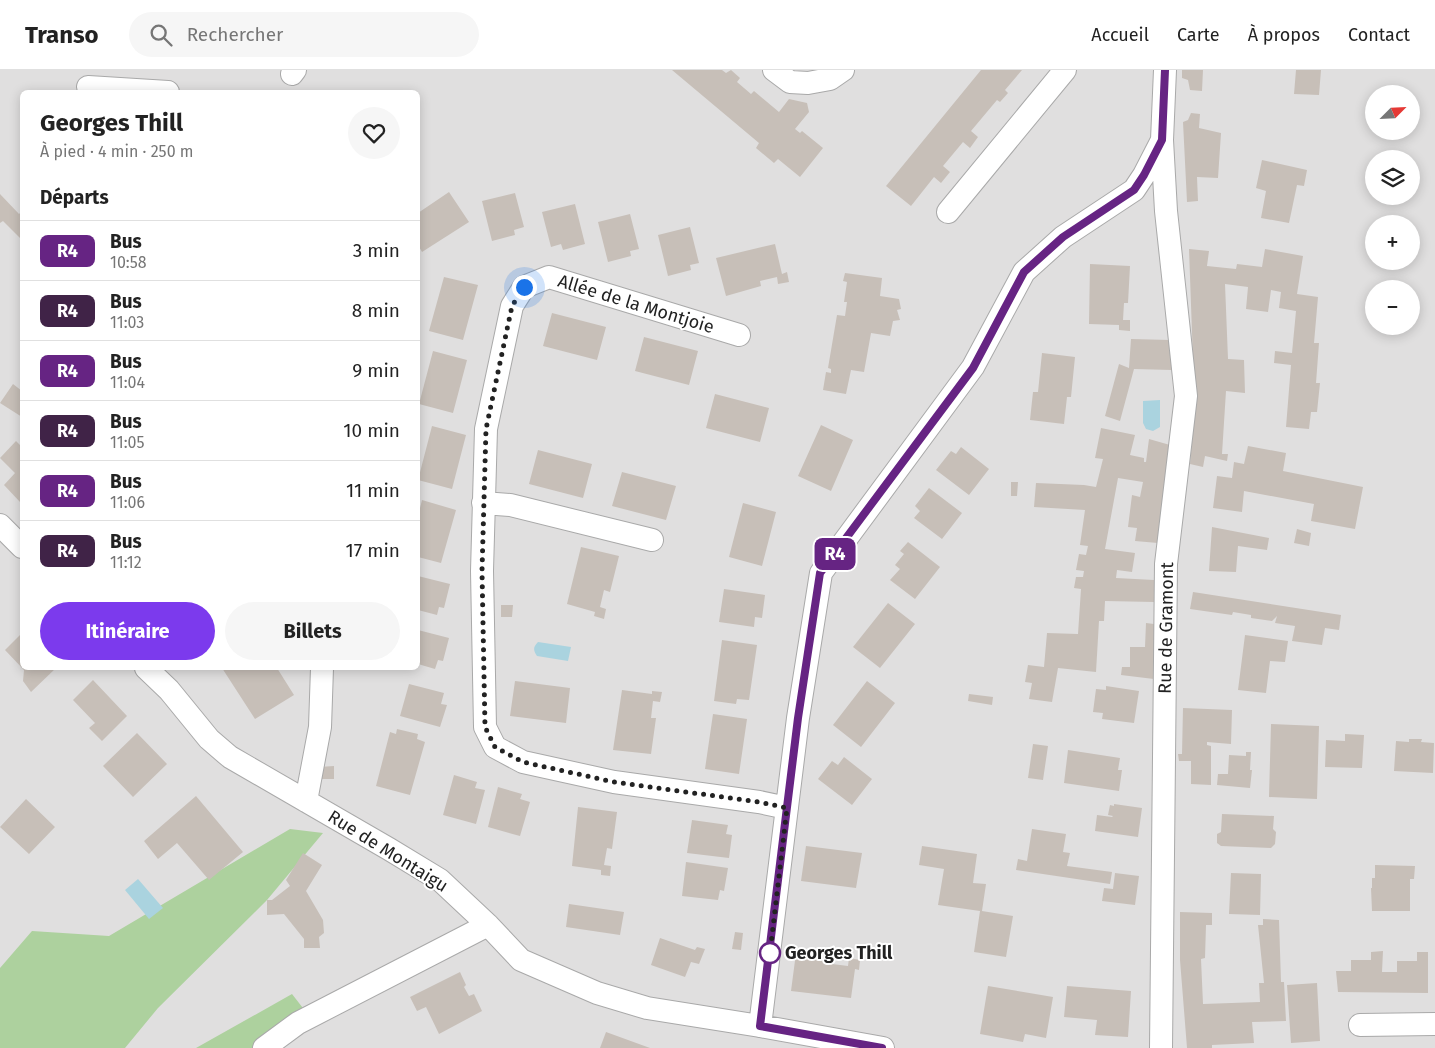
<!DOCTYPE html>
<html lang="fr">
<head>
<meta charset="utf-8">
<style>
	:root { --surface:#fff; --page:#f6f6f6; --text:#222; --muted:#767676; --line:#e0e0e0; --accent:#7c3aed }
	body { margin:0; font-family:"Fira Sans",sans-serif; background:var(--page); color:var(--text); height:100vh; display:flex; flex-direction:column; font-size:19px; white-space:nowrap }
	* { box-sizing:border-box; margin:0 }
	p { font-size:16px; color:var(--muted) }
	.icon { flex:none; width:28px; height:28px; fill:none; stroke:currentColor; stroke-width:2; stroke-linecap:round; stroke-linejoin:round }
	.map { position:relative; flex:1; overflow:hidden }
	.details { position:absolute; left:20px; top:20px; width:400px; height:580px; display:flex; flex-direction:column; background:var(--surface); border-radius:8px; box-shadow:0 2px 12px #0003 }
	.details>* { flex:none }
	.badge { padding:0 10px; border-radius:8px; font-size:18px; line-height:32px }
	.needle { width:32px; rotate:66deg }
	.buttons { position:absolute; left:1365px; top:15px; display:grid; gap:10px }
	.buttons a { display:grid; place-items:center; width:55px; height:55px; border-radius:50%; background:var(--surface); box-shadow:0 2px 12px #0003; font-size:25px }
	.you { position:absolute; width:25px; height:25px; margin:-12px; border:4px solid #fff; border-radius:50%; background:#1a73e8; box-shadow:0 0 0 8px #1a73e833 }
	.map>.badge { position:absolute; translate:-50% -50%; box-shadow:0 0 0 2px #fff }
	h2 { padding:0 20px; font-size:19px; line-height:45px }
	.round { display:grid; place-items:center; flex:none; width:52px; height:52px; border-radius:26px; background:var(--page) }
	.headline { display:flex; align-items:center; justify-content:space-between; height:85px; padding:0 20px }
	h1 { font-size:24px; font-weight:700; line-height:38px }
	.cta { display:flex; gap:10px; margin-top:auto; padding:10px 20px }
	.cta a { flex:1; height:58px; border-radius:30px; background:var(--accent); color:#fff; font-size:20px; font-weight:700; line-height:58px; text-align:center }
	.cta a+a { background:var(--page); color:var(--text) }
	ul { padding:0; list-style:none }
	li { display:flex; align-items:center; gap:15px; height:60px; padding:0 20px; border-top:1px solid var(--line) }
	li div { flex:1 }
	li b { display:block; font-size:19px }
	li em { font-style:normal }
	li .badge { min-width:55px; font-weight:700; text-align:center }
	header { display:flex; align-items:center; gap:30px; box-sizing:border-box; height:70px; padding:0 25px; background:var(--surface); border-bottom:1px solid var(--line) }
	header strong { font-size:24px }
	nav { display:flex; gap:28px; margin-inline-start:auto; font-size:18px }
	.search { width:350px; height:45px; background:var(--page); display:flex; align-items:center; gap:12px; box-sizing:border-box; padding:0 18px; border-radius:28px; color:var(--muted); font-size:19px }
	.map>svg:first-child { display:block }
	.residential { fill:#e0dfdf; fill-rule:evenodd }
	.forest { fill:#add19e }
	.water { fill:#aad3df }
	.building { fill:#c7bfb8 }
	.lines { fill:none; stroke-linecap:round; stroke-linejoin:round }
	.minor-casing { stroke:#a9a9a9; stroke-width:24 }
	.minor { stroke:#fff; stroke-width:22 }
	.line-casing { stroke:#fff; stroke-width:11 }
	.line { stroke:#662483; stroke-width:8 }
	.walk { stroke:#222; stroke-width:5; stroke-dasharray:0 9 }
	.stop-dot { fill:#fff; stroke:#662483; stroke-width:2.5 }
	.labels { text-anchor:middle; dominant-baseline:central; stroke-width:4; stroke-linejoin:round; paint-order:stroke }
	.street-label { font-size:18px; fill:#222; stroke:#fff }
	.stop-label { font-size:18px; font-weight:bold; fill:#222; stroke:#fff; text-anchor:start }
</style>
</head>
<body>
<header>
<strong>Transo</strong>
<div class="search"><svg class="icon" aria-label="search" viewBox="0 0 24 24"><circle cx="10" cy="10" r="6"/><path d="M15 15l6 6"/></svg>Rechercher</div>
<nav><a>Accueil</a><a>Carte</a><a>À propos</a><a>Contact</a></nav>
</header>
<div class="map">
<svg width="1435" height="978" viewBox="0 0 1435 978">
	<rect width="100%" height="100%" fill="#f2efe9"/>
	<path class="residential" d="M0,0H1435V978H0ZM22,22H418V598H22ZM1374,24H1411V61H1374ZM1374,89H1411V126H1374ZM1374,154H1411V191H1374ZM1374,219H1411V256H1374Z"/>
	<path class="forest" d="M290,759L323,763L267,830L158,938L125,978H0V898L32,861L109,866Z
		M292,924L313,951L282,978H196Z"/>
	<path class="water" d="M1160,330V357L1153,361L1146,359L1143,353V331Z
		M538,572L571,577L568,591L537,586C533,580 533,577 538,572Z
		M138,809L163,838L149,849L125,820Z"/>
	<path class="building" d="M672,0H722L726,3L731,0L740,8L737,12L751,24L754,21L779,42L789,29L807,33L809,42L795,59L800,63L802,61L823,78L800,107L778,89L774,93L756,78L759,73Z
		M981,0H1022L1005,20L1008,23L1000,32L997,30L971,61L978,67L970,78L963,72L943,96L950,102L941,113L934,107L911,136L886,116Z
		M1182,0H1203L1202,21L1190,20L1188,10L1182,8Z
		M1296,0H1321L1319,25L1294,24Z
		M1191,43L1200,44L1199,58L1221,63L1218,108L1197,107L1198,131L1187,132L1183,52L1188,50Z
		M1262,90L1307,100L1304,116L1297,115L1289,153L1261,148L1266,121L1256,118Z
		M449,122L469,152L422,182L418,175V143Z
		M515,123L524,157L514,160L515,165L492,171L482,131Z
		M0,124L19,144L22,141V170L3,151L0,153Z
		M575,134L585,174L563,180L561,174L551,177L542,142Z
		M630,144L639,179L630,181L631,186L608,192L598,152Z
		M690,157L699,193L690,195L691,200L668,206L658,165Z
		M775,174L782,204L787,202L789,212L778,214L777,207L760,211L761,216L726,226L716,188Z
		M1189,179L1209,181L1207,196L1236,199L1237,194L1262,197L1265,179L1303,186L1297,224L1318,227L1314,273H1319L1316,313H1320L1317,342H1311L1309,359L1286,357L1291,295L1274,293L1275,281L1292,283L1296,241L1279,238L1281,222L1271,220L1268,242L1246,239L1248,217L1225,214L1228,289L1244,290L1245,323L1226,321L1222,384H1228L1227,391L1205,386L1203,397L1190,394L1197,318H1194Z
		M1090,194L1130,196L1128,233H1124L1123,250H1130V261L1119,260V255L1089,254Z
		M845,203L882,208L880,226L899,229L901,239L897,240L900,250L893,251L890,266L871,263L864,302L851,300L846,324L823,320L826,302L831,303V299L828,298L837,245L845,246L847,232H844L847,212L843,211Z
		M444,207L478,215L463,270L429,261Z
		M552,243L606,257L597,290L543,276Z
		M644,267L698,281L689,315L635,301Z
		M1131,269L1170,270L1172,300L1134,299L1120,351L1105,346L1119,294L1129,298Z
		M433,281L467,290L453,343L419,334Z
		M1042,283L1075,287L1071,327H1067L1064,354L1030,350L1033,322H1038Z
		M13,314L22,321V347L0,333Z
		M715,324L769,338L760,372L706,358Z
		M821,355L853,370L831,421L798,406Z
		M432,356L466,365L452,419L418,410Z
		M1101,358L1135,365L1130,385L1144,388V392H1146L1149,369L1170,375L1158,473L1135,471L1137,458L1128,457L1132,425L1140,427L1143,412L1118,408L1105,479L1135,483L1132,502L1117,500L1116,508L1154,510V532L1105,531L1104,551H1099L1096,602L1058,598L1052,632L1029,629L1032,613L1025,612L1028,595L1044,597L1047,563L1078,564L1081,519L1074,518L1076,507H1083L1084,501L1076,500L1079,484L1086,485L1088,476L1080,475L1085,440L1034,437L1036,413L1084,415L1096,417L1103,389L1095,388Z
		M16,371L22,377V429L20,432L4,415L15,403L0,388Z
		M1248,376L1286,383L1283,401L1363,417L1355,459L1311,451L1314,434L1244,421L1242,442L1213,438L1217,406L1232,408L1234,392L1244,394Z
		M961,377L989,399L969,425L936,400L951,381L956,384Z
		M538,380L592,394L583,428L529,414Z
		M622,402L676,416L666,450L612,436Z
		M1011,412H1018L1017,426H1011Z
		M929,418L962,443L942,469L914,448L920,441L915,436Z
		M422,430L456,440L441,493L418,487V446Z
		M743,433L776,442L762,496L729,487Z
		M1212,457L1269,468L1267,480L1238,476L1236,502L1209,501Z
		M1297,459L1311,463L1309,476L1294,473Z
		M908,472L940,497L915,529L890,510L900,499L895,495L904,484L900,481Z
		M581,477L619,486L610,522L604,520L600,537L606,539L604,549L594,546L595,542L567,534Z
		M418,506L450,514L444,538L439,537L437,545L418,540Z
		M724,519L765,525L762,548L755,547L754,557L719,552Z
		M1193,522L1341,545L1339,560L1325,558L1322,575L1292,571L1295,556L1275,553L1277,546L1272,551L1251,548V545L1233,542L1232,545L1190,539Z
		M888,533L915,554L880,598L853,577Z
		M501,535H513L512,547H501Z
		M1146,553L1154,554V609L1121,605L1122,597H1130V577H1145Z
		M418,560L449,568L443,591L438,590L435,599L418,594Z
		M22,563V598H56L31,622L23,611L24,600L5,580Z
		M1245,565L1288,571L1285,592L1270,591L1266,623L1238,620Z
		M722,570L757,575L749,630L737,629L736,634L714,631Z
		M222,598H277L294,625L255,649Z
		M93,610L127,646L102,671L89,658L95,653L73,630Z
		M515,611L570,618L566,653L510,646Z
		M867,611L895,633L861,677L833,655Z
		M409,614L444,623L441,634L447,635L440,657L400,646Z
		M1106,616L1139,621L1134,653L1102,649L1103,643L1093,642L1096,619L1106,620Z
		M622,620L652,624V621L662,622L660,632L653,631L651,648H656L651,684L613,680Z
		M969,624L993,627L992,635L968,631Z
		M1183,638L1232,640L1231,674L1207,672V675L1211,676V715L1191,714V691H1179L1178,684H1182Z
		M713,644L747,649L739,704L705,699Z
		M1271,654L1319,656L1317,729L1269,727Z
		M397,659L418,664L417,669L425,672L410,725L376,716L390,662L396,664Z
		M137,663L167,694L133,727L103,696Z
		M1345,664L1364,665L1362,698L1325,697L1326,670L1345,671Z
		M1409,669H1422L1421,672L1434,673L1433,703L1394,701L1396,671L1409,672Z
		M1033,674L1048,676L1043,710L1028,708Z
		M1068,680L1120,688L1118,700H1122L1119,721L1064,713Z
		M1246,682H1251L1250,700H1252L1250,718L1217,715L1218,704H1228L1229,685L1246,686Z
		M844,687L872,709L852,735L818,709L832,691L838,695Z
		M334,696V709H319V697Z
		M454,705L477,712L475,718L485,720L476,754L443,745Z
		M498,717L522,724L520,729L530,732L520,766L488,757Z
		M196,726L243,782L209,810L177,773L158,789L144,771Z
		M26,729L55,757L29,784L0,757Z
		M1114,734L1142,738L1138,767L1095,761L1097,745L1112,747L1113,746L1108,745L1110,735L1114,736Z
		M578,737L617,742L612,779L607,778L604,795L611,796L610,806L601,805V800L572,796Z
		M1222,744L1274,746L1273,759L1276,762L1275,774L1271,778L1221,776L1217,773V764L1221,762Z
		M692,750L728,755L726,764L732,765L729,788L687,783Z
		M1032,759L1066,764L1063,782L1070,783L1067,796L1112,802L1110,814L1016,800L1018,789L1027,791Z
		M806,776L862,783L856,818L801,811Z
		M922,776L977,784L973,813L986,814L982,841L1013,846L1006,887L974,882L980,841L938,835L944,799L919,795Z
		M303,783L322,795L306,821L323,850L324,863L319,867L320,878H304V869L284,844L267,845V830H272L290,816L286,810Z
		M686,792L728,798L724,821L720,820L718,830L682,826Z
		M1375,795L1415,796L1414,809H1410V841H1372L1371,818H1372V808H1375Z
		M1115,803L1139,806L1135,835L1102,831L1104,818L1113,819Z
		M1231,803L1261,804L1260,845L1229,844Z
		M569,834L624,842L620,865L566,857Z
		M1180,842L1212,843V855H1206L1205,888L1201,889L1203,934L1260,932L1259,913H1264L1258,855H1263V849L1279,850L1281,912H1284L1286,951L1252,952L1254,973L1212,975V978H1187L1180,890Z
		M735,862L743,863L741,880L732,879Z
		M660,868L695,880L697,877L705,879L699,894L691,892L685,907L651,895Z
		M1383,881L1382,902H1397V891H1417V882H1428V923L1338,922L1336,901H1351V890H1371V882Z
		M796,883L833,888L832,894L848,896L849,888L860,890L859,900L855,899L851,928L791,921Z
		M460,902L466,915L464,917L469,926L474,924L482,941L439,964L426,937L417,941L410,927Z
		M1317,913L1320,971L1291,973L1287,915Z
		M988,916L1053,927L1046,968L1025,964L1023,972L980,964Z
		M1067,916L1131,921L1128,967L1095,965L1097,950L1064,947Z
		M606,962L650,978H600Z"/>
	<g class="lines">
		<defs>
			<path id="minor" d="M774,0L790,12L808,13L830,9L843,0
				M292,4L295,0
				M88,17L168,22
				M948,142L1065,0
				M739,265L549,207L524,217L512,236L486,359L482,501L485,657L495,677L523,692L614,712L759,732L787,738
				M483,433L510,435L652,470
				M0,455L22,477
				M146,598L169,620L209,669L230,687L389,779L440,810L488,855L521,890L597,923L647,938L760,956L883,978
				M306,731L320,657L322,598
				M1360,955L1435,954
				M760,956L798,648L821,503L973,297L1024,202L1063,167L1134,120L1144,105L1162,70
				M264,978L298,953L488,855
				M1161,978L1166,494L1186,326L1166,141L1162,70L1165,0"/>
		</defs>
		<use href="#minor" class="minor-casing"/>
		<use href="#minor" class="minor"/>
	</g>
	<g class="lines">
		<defs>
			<path id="line" d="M882,978L760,956L798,648L820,503L973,298L1024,202L1063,167L1134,120L1144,105L1162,70L1165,0"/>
		</defs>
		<use href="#line" class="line-casing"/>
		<use href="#line" class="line"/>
		<path class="walk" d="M524,217L512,236L486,359L482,501L485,657L495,677L523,692L614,712L759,732L787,738L770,883"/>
	</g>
	<circle class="stop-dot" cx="770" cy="883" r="10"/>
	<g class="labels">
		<g class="street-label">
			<text transform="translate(636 234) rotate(17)">Allée de la Montjoie</text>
			<text transform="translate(1166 558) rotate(-89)">Rue de Gramont</text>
			<text transform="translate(388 781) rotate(32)">Rue de Montaigu</text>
		</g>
		<g class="stop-label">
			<text x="785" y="883">Georges Thill</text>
		</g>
	</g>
</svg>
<div class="buttons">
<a><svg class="needle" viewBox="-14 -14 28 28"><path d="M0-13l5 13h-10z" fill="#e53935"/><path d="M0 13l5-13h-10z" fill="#767676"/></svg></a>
<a><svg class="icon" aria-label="layers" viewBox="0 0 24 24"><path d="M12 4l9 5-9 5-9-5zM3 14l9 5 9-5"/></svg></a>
<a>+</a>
<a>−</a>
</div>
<div class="you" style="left:524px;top:217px"></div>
<b class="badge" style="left:835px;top:484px;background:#662483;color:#fff">R4</b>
<section class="details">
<div class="headline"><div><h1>Georges Thill</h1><p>À pied · 4 min · 250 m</p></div><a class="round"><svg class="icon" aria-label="heart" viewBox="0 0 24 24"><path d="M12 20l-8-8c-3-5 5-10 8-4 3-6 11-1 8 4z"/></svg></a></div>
<h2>Départs</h2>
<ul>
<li><span class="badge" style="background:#662483;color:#fff">R4</span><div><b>Bus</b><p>10:58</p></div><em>3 min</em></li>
<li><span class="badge" style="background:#402347;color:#fff">R4</span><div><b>Bus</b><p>11:03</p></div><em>8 min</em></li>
<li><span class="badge" style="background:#662483;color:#fff">R4</span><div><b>Bus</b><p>11:04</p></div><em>9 min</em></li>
<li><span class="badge" style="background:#402347;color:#fff">R4</span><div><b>Bus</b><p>11:05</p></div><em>10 min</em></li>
<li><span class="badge" style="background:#662483;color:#fff">R4</span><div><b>Bus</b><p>11:06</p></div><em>11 min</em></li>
<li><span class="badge" style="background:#402347;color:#fff">R4</span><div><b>Bus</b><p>11:12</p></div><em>17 min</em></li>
</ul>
<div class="cta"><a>Itinéraire</a><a>Billets</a></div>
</section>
</div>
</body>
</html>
